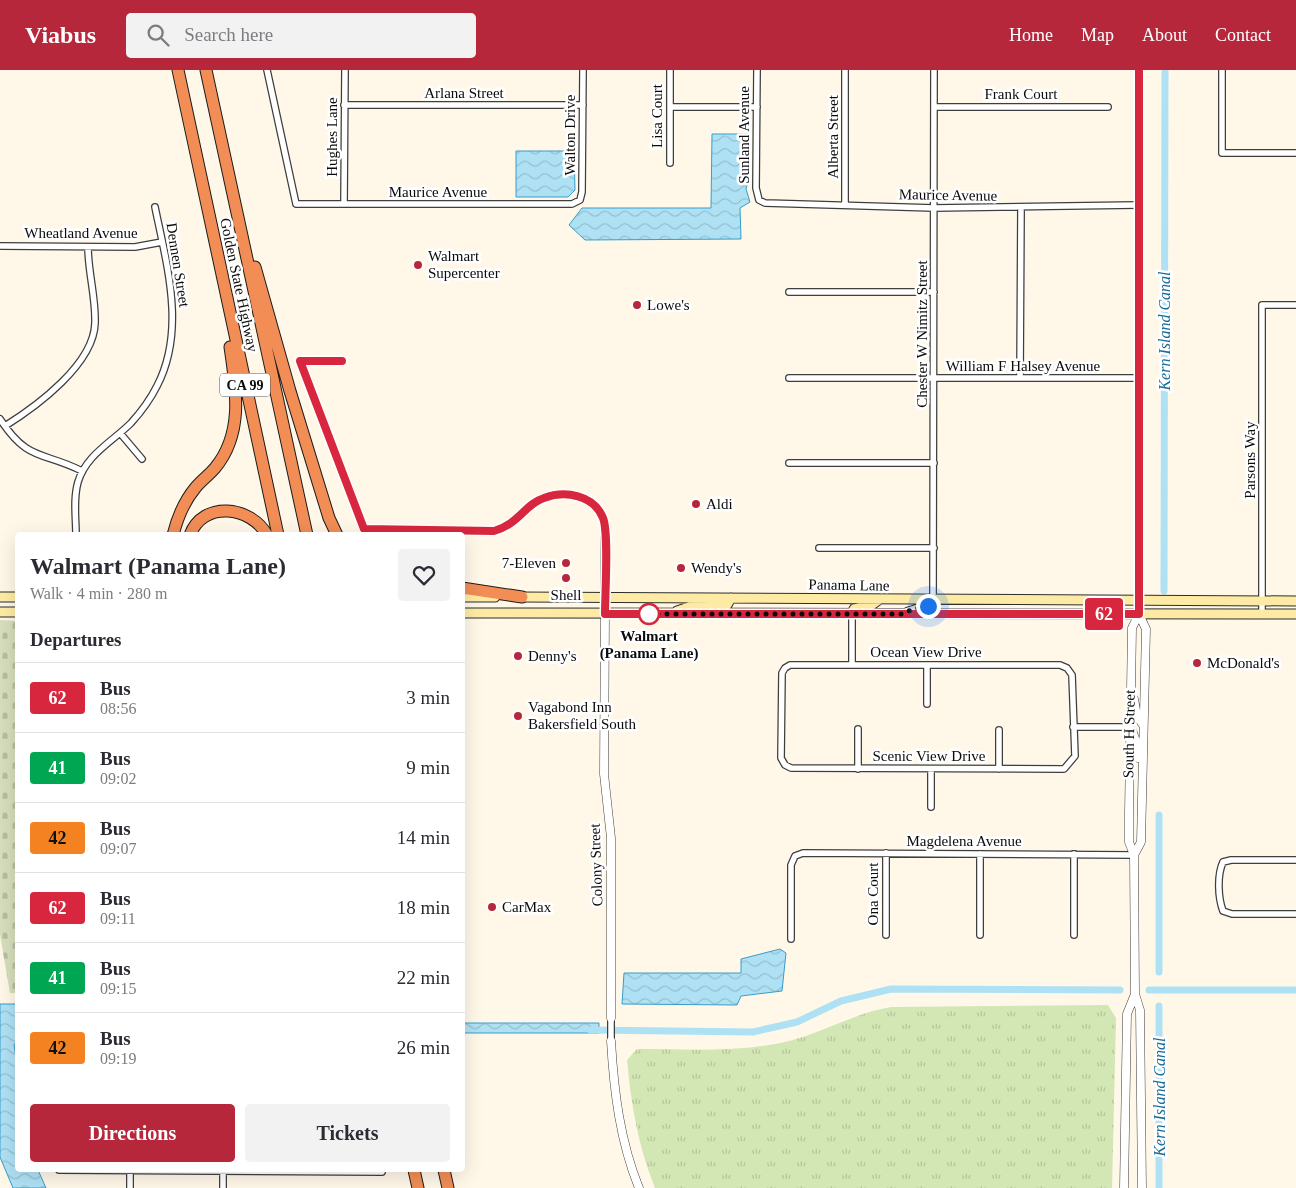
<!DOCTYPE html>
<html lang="en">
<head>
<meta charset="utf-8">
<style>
	:root { --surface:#fff; --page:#f2f2f3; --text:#2b2b33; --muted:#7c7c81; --line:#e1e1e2; --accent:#b7273b }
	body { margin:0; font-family:"Times New Roman",serif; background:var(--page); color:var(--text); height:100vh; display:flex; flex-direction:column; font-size:19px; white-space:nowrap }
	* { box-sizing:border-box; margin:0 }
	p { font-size:16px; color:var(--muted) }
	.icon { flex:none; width:28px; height:28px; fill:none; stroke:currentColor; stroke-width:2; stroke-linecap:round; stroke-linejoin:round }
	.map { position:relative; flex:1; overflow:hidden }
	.details { position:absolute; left:15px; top:462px; width:450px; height:640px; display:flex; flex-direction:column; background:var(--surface); border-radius:5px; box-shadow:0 5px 20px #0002 }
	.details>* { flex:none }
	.badge { padding:0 10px; border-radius:4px; font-size:18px; line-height:32px }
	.you { position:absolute; width:25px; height:25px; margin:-12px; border:4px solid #fff; border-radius:50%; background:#1a73e8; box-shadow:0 0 0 8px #1a73e833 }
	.map>.badge { position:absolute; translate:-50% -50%; box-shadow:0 0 0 2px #fff }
	h2 { padding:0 15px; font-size:19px; line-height:45px }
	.round { display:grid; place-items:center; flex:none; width:52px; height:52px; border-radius:5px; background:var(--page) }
	.headline { display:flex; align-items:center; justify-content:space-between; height:85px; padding:0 15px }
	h1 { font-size:24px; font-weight:800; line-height:38px }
	.button { display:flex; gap:10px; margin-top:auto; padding:10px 15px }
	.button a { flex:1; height:58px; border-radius:5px; background:var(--accent); color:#fff; font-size:20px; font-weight:800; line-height:58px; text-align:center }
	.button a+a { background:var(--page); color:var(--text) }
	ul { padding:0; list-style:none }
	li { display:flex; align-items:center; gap:15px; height:70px; padding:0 15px; border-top:1px solid var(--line) }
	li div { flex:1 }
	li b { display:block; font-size:19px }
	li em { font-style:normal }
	li .badge { min-width:55px; font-weight:700; text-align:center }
	header { display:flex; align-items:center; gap:30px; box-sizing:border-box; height:70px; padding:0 25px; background:var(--accent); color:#fff }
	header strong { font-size:24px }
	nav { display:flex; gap:28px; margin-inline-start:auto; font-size:18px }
	.search { width:350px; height:45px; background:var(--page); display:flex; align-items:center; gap:12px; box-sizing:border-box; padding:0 18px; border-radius:5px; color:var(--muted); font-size:19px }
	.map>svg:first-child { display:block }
	.grass { fill:url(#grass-tufts) }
	.cemetery { fill:url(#cemetery-stones) }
	.water { fill:url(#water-waves); stroke:#389dc9 }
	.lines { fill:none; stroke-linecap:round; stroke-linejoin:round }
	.canal { stroke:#afe1f4; stroke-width:7 }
	.minor-casing { stroke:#3e3e3e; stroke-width:8 }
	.tertiary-casing { stroke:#3e3e3e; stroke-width:9 }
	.secondary-casing { stroke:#2d2d2d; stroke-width:11 }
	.motorway-casing { stroke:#1c1c1c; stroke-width:13 }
	.minor { stroke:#fff; stroke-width:5.5 }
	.tertiary { stroke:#fff; stroke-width:8 }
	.secondary { stroke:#fdeba5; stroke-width:9 }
	.motorway { stroke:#f18d55; stroke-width:11 }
	.line-casing { stroke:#fff; stroke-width:11 }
	.line { stroke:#d7263d; stroke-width:8 }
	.walk { stroke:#0b0b0b; stroke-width:5; stroke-dasharray:0 9 }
	.poi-dot { fill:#b7273b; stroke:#fff; stroke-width:2 }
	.stop-dot { fill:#fff; stroke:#d7263d; stroke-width:2.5 }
	.labels { text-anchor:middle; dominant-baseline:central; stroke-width:5; stroke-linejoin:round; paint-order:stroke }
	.shield { fill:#fff; stroke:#545454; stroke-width:1 }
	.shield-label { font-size:14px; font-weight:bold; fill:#0b0b0b }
	.street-label { font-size:15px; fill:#0b0b0b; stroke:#fff }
	.poi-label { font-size:15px; fill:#0b0b0b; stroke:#fff; text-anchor:start }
	.stop-label { font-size:15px; font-weight:bold; fill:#0b0b0b; stroke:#fff }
	.water-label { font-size:16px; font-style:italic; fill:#186c98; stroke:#fff }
</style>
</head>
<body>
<header>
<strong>Viabus</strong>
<div class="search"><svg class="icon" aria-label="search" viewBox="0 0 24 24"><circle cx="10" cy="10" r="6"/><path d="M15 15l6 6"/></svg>Search here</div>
<nav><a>Home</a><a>Map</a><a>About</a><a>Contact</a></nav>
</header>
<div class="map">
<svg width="1296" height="1118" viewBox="0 0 1296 1118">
	<defs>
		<pattern id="grass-tufts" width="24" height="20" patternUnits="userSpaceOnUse" patternTransform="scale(1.25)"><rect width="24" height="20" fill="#d3e7b5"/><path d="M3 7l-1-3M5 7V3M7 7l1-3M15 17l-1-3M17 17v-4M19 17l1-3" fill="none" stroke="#b4c59a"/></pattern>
		<pattern id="cemetery-stones" width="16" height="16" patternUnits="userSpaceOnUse" patternTransform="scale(1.25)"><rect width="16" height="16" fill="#d6debc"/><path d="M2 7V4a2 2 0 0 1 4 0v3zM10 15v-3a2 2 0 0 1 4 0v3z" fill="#b6bda0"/></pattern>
		<pattern id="water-waves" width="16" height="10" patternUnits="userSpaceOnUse" patternTransform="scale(1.25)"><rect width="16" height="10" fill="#afe1f4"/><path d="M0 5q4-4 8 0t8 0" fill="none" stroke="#95c0d0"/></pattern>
	</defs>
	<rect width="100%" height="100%" fill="#fff8e9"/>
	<path class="grass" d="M1108,935L1116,948L1112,1118H655C638,1076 631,1034 627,990L637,979C688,979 740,983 789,971C824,962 855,943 891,937Z"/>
	<path class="cemetery" d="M0,550L18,551L17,923H10L0,865Z"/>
	<path class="water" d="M712,64H750V104L746,119L750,132L740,138L741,169L585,170L569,155L582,138H711Z
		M516,81H574L575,120L568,127H516Z
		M780,879L786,883L782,921L741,926L737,935L622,934L624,903H741V889Z
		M0,934H17V974H14L18,1004V1100H38L46,1118H13L0,1087Z
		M463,953H599V963H463Z"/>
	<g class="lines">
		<path class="canal" d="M1164,521L1165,0
			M1159,902V745
			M1149,920H1296
			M1159,936V1118
			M590,960L753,962L797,952L841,931L891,919L1120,920"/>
		<defs>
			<path id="minor" d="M267,0L296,134H572L580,130L582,122L583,0
				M757,0L756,118L759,130L765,133L934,138L1137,135
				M1222,0V83H1296
				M344,35H583
				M670,37H757
				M934,37H1108
				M670,93V0
				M344,134L345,0
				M845,134V0
				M0,176L135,177L162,172
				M789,222H934
				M789,308H1138
				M1020,308L1021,138
				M0,349C28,392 42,381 82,401
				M5,356C37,336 94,294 95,253C96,228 88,202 88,177
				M120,363L142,389
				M789,393H934
				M76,465C76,448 73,429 78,412C86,385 112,372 131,353C141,342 150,330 157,316C186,260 167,196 155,137
				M819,478H934
				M605,527V543
				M933,529L934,0
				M852,544V595
				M1262,544V235H1296
				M790,595H1060L1067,598L1072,605L1075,686L1064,699L791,698L785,695L781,688L782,603L785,598Z
				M927,634V595
				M1073,657H1131
				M858,659V699
				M999,660V699
				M931,699V737
				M1296,790H1231L1223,792C1217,805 1218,828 1223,841L1232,844H1296
				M886,865V783
				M980,865V784
				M1074,865V784
				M791,869V795L795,786L803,783L1134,785
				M611,948V971
				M59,1100L382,1102
				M130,1118V1100
				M223,1118V1100"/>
			<path id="tertiary" d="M605,467V527
				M605,543L604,704L611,768V948
				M1134,629L1137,646L1143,655
				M1132,660L1136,671L1138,688
				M1134,785L1141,772L1146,559L1139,544V0
				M1135,924L1134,785L1129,772V743L1132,558L1139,544
				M611,971C614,1022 620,1071 639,1118
				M1124,1118L1127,944L1135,924L1140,940L1142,1118"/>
			<path id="secondary" d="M0,527H18
				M462,527H495
				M518,527L1296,531
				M677,541L689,537L724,536L727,535L731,528
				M0,542H18
				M908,542L928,536L933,529
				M462,543L1296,544
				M852,544L854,539L870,536L880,529"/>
			<path id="motorway" d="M178,0L278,465
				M206,0L307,465
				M255,197L290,321L329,448L337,465
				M173,465C177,449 185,430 196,417C202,410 209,405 215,398C244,363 236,318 230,277
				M190,465C203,430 251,436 267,465
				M462,518L522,527
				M414,1100L418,1118
				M444,1100L448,1118"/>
		</defs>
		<use href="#minor" class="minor-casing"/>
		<use href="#tertiary" class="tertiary-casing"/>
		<use href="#secondary" class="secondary-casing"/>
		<use href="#motorway" class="motorway-casing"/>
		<use href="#minor" class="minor"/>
		<use href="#tertiary" class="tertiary"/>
		<use href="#secondary" class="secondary"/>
		<use href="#motorway" class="motorway"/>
	</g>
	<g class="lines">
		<defs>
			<path id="line" d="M342,291H300L364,459L494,461C519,454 525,434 544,428C565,420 594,425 603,448C609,463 605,524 605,544H1139V0"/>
		</defs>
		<use href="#line" class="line-casing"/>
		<use href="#line" class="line"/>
		<path class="walk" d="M649,544H903L913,539L928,536"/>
	</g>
	<g class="poi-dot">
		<circle cx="418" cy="195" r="5"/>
		<circle cx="637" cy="235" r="5"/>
		<circle cx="696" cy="434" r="5"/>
		<circle cx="566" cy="493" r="5"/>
		<circle cx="681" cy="498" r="5"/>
		<circle cx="566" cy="508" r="5"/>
		<circle cx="518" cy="586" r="5"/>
		<circle cx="1197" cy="593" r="5"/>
		<circle cx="518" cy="646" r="5"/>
		<circle cx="492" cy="837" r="5"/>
	</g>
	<circle class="stop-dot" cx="649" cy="544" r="10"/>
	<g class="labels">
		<rect class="shield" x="220" y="303.5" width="50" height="23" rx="4"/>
		<g class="shield-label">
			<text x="245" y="315">CA 99</text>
		</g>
		<g class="street-label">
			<text x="464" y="23">Arlana Street</text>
			<text x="1021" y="24">Frank Court</text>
			<text transform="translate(657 46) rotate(-90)">Lisa Court</text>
			<text transform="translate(570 65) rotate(-90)">Walton Drive</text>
			<text transform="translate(744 65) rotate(-90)">Sunland Avenue</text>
			<text transform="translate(332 67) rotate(-90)">Hughes Lane</text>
			<text transform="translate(833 67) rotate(-90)">Alberta Street</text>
			<text x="438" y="122">Maurice Avenue</text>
			<text transform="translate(948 125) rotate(1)">Maurice Avenue</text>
			<text x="81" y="163">Wheatland Avenue</text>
			<text transform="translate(178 195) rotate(81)">Dennen Street</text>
			<text transform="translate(239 215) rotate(78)">Golden State Highway</text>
			<text transform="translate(922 264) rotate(-90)">Chester W Nimitz Street</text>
			<text x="1023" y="296">William F Halsey Avenue</text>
			<text transform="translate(1250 390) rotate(-90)">Parsons Way</text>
			<text transform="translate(849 515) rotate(1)">Panama Lane</text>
			<text x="926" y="582">Ocean View Drive</text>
			<text transform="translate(1129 664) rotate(-89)">South H Street</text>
			<text x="929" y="686">Scenic View Drive</text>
			<text x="964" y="771">Magdelena Avenue</text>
			<text transform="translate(596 795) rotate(-92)">Colony Street</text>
			<text transform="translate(873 824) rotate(-90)">Ona Court</text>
		</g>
		<g class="poi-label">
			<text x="428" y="186">Walmart<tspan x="428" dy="17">Supercenter</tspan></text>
			<text x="647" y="235">Lowe's</text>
			<text x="706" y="434">Aldi</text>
			<text x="556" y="493" text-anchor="end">7-Eleven</text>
			<text x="691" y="498">Wendy's</text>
			<text x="566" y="525" text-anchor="middle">Shell</text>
			<text x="528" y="586">Denny's</text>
			<text x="1207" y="593">McDonald's</text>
			<text x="528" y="637">Vagabond Inn<tspan x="528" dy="17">Bakersfield South</tspan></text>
			<text x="502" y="837">CarMax</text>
		</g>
		<g class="stop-label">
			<text x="649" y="566">Walmart<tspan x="649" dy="17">(Panama Lane)</tspan></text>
		</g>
		<g class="water-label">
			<text transform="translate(1164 261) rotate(-90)">Kern Island Canal</text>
			<text transform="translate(1159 1027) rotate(-90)">Kern Island Canal</text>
		</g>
	</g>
</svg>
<div class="you" style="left:928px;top:536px"></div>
<b class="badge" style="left:1104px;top:544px;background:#d7263d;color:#fff">62</b>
<section class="details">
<div class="headline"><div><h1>Walmart (Panama Lane)</h1><p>Walk · 4 min · 280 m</p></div><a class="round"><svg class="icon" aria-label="heart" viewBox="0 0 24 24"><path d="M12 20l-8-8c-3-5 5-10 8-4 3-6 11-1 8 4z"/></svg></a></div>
<h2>Departures</h2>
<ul>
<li><span class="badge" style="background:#d7263d;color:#fff">62</span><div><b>Bus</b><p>08:56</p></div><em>3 min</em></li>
<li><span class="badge" style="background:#00a651;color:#fff">41</span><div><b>Bus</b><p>09:02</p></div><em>9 min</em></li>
<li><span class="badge" style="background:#f58220;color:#111">42</span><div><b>Bus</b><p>09:07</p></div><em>14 min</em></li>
<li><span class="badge" style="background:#d7263d;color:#fff">62</span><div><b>Bus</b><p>09:11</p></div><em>18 min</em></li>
<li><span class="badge" style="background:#00a651;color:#fff">41</span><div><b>Bus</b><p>09:15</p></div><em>22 min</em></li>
<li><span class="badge" style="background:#f58220;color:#111">42</span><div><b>Bus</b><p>09:19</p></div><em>26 min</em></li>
</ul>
<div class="button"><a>Directions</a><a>Tickets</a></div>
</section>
</div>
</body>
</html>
